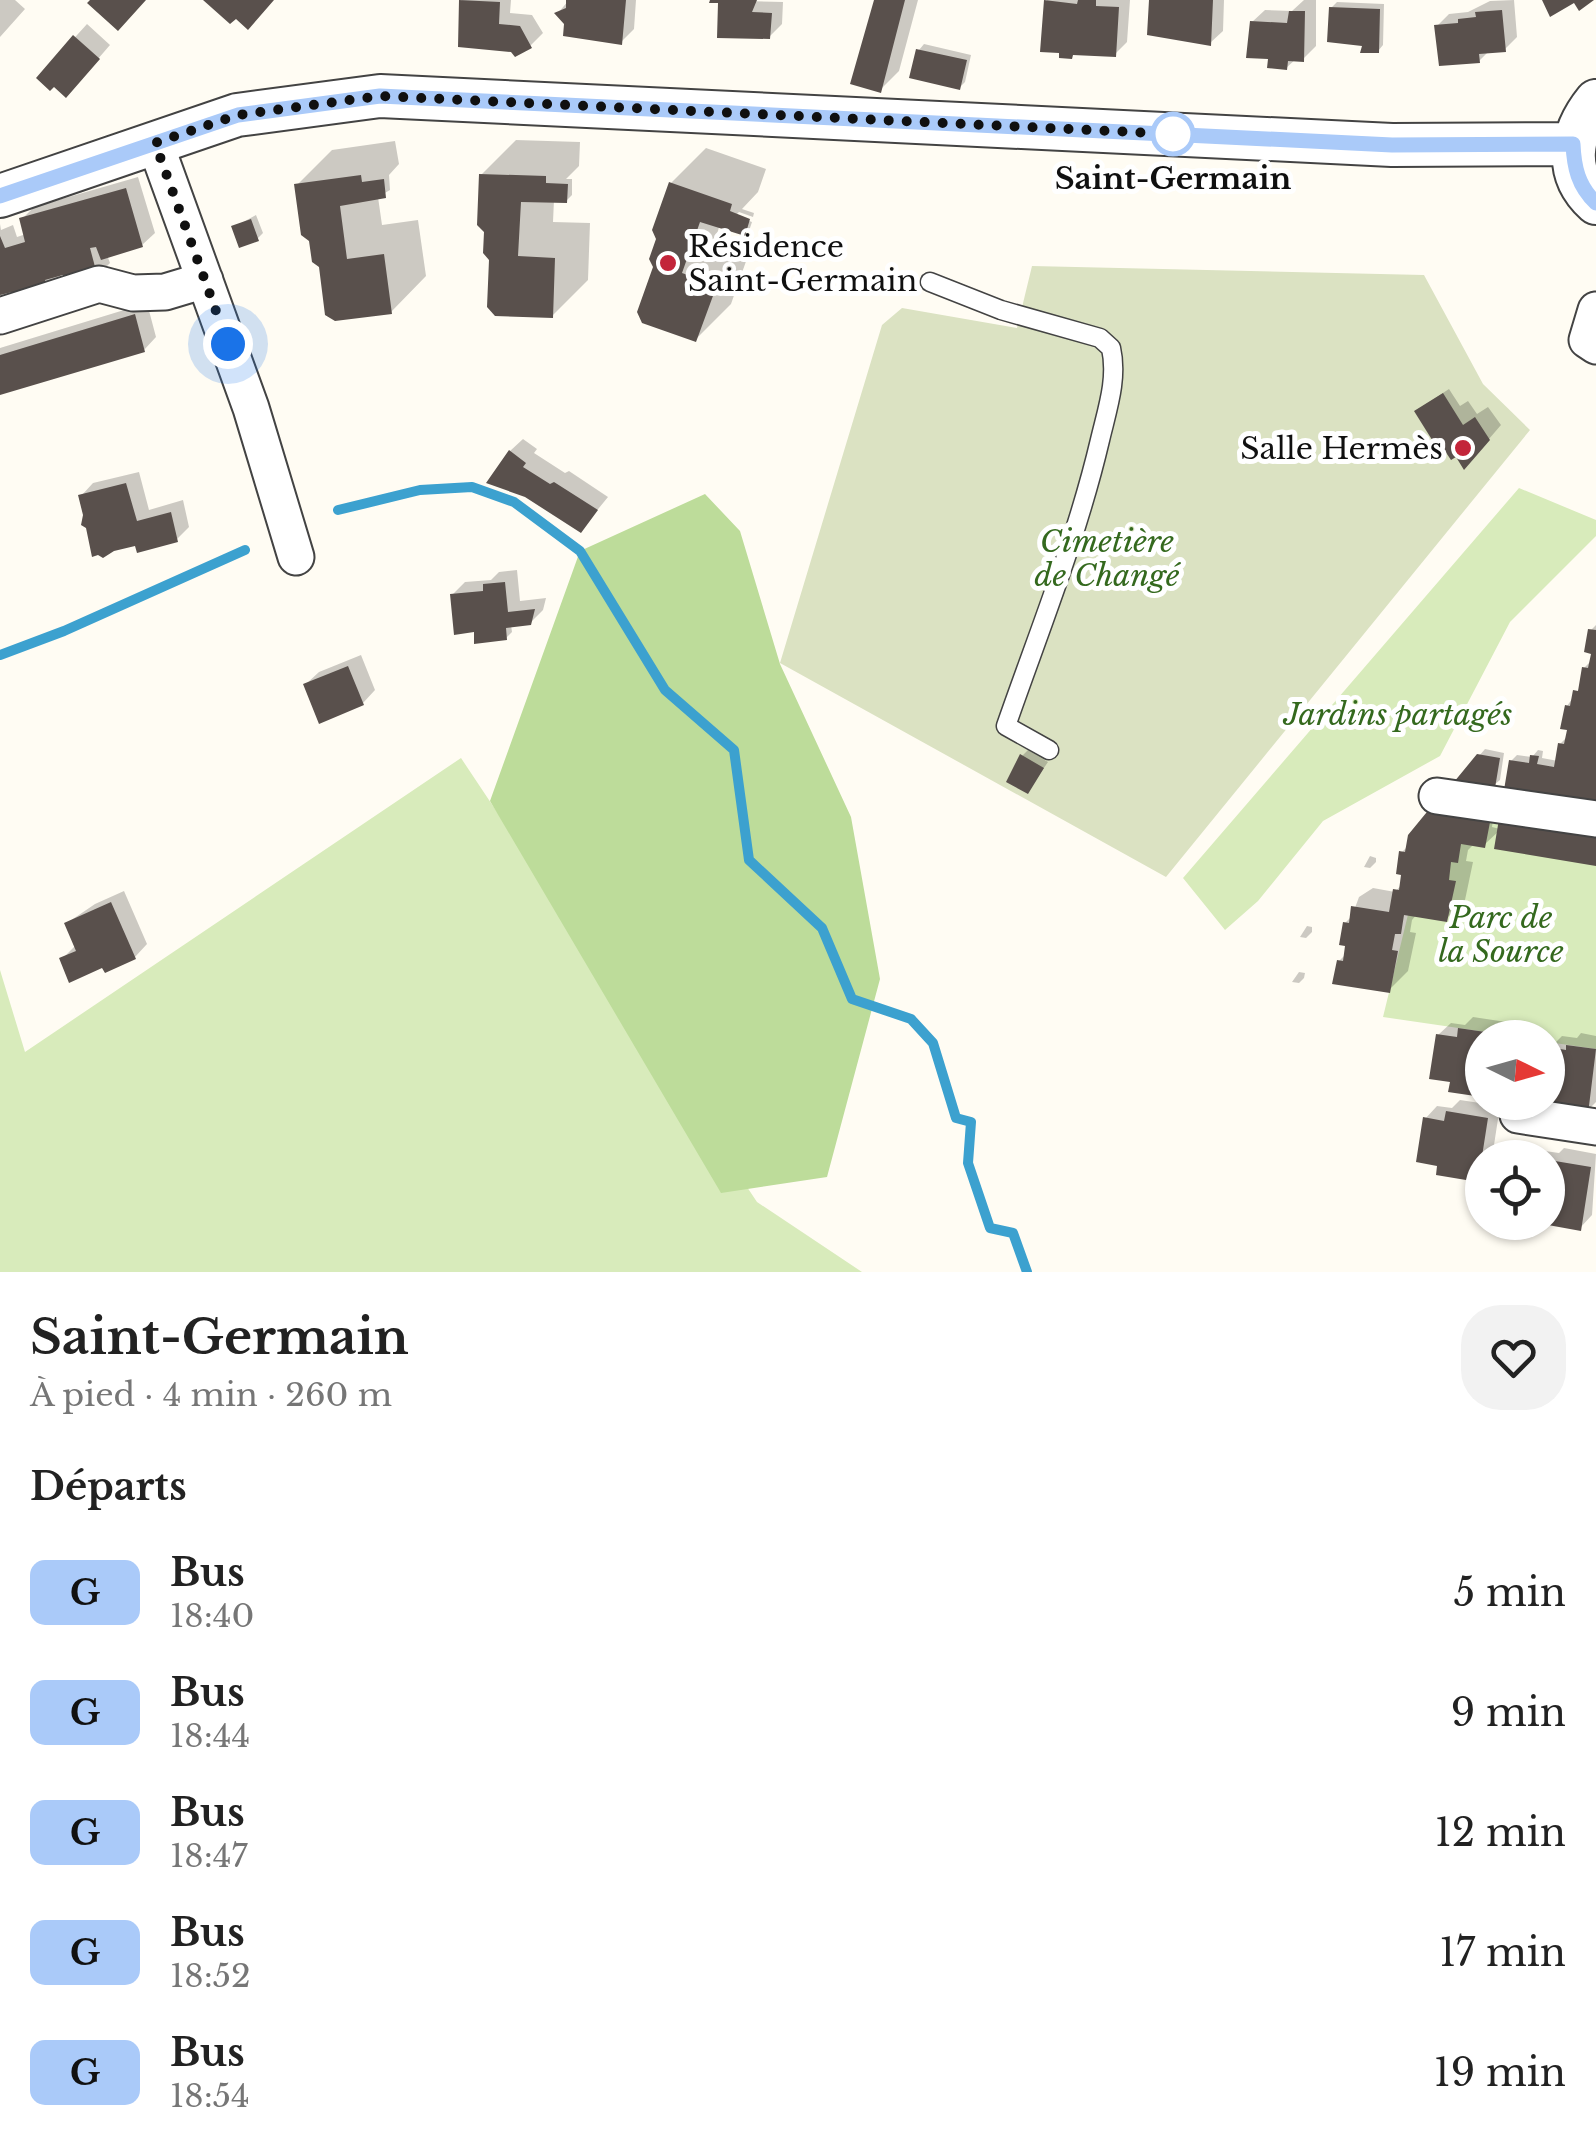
<!DOCTYPE html>
<html lang="fr">
<head>
<meta charset="utf-8">
<style>
	:root { --surface:#fff; --page:#f2f2f2; --text:#222; --muted:#767676 }
	body { margin:0; font-family:"Libre Baskerville",serif; background:var(--page); color:var(--text); height:100vh; display:flex; flex-direction:column; font-size:38px; white-space:nowrap }
	* { box-sizing:border-box; margin:0 }
	p { font-size:32px; color:var(--muted) }
	.icon { flex:none; width:55px; height:55px; fill:none; stroke:currentColor; stroke-width:2; stroke-linecap:round; stroke-linejoin:round }
	.map { position:relative; height:1272px; overflow:hidden }
	.side { display:flex; flex-direction:column; background:var(--surface); flex:1 }
	.side>* { flex:none }
	.badge { padding:0 20px; border-radius:15px; font-size:35px; line-height:65px }
	.needle { width:65px; rotate:95deg }
	.fabs { position:absolute; left:1465px; top:1020px; display:grid; gap:20px }
	.fabs a { display:grid; place-items:center; width:100px; height:100px; border-radius:50%; background:var(--surface); box-shadow:0 2px 8px #0004; font-size:50px }
	.you { position:absolute; width:50px; height:50px; margin:-25px; border:8px solid #fff; border-radius:50%; background:#1a73e8; box-shadow:0 0 0 15px #1a73e833 }
	.map>.badge { position:absolute; translate:-50% -50%; box-shadow:0 0 0 5px #fff }
	h2 { padding:0 30px; font-size:38px; line-height:90px }
	.round { display:grid; place-items:center; flex:none; width:105px; height:105px; border-radius:40px; background:var(--page) }
	.head { display:flex; align-items:center; justify-content:space-between; height:170px; padding:0 30px }
	h1 { font-size:48px; font-weight:700; line-height:75px }
	ul { padding:0; list-style:none }
	li { display:flex; align-items:center; gap:30px; height:120px; padding:0 30px }
	li div { flex:1 }
	li b { display:block; font-size:38px }
	li em { font-style:normal }
	li .badge { min-width:110px; font-weight:700; text-align:center }
	.map>svg:first-child { display:block }
	.green { fill:#d8ebbb }
	.forest { fill:#bddc9a }
	.cemetery { fill:#dbe2c2 }
	.shadow { fill:#0003 }
	.lines { fill:none; stroke-linecap:round; stroke-linejoin:round }
	.stream { stroke:#3ca1cf; stroke-width:10 }
	.building { fill:#59504c }
	.service-casing { stroke:#434343; stroke-width:21 }
	.minor-casing { stroke:#434343; stroke-width:39 }
	.tertiary-casing { stroke:#434343; stroke-width:46 }
	.service { stroke:#fff; stroke-width:18 }
	.minor { stroke:#fff; stroke-width:35 }
	.tertiary { stroke:#fff; stroke-width:42 }
	.line-casing { stroke:#fff; stroke-width:22 }
	.line { stroke:#aacaf9; stroke-width:15 }
	.walk { stroke:#101010; stroke-width:10; stroke-dasharray:0 18 }
	.stop-dot { fill:#fff; stroke:#aacaf9; stroke-width:5 }
	.poi-dot { fill:#c3253a; stroke:#fff; stroke-width:4 }
	.labels { text-anchor:middle; dominant-baseline:central; stroke-width:10; stroke-linejoin:round; paint-order:stroke }
	.stop-label { font-size:30px; font-weight:bold; fill:#101010; stroke:#fff }
	.poi-label { font-size:30px; fill:#101010; stroke:#fff; text-anchor:start }
	.park-label { font-size:30px; font-style:italic; fill:#34691e; stroke:#fff }
</style>
</head>
<body>
<div class="map">
<svg width="1596" height="1272" viewBox="0 0 1596 1272">
	<rect width="100%" height="100%" fill="#fffcf3"/>
	<path class="green" d="M1519,488L1596,520V536L1510,622L1440,756L1323,821L1258,901L1225,930L1183,878Z
		M461,758L757,1202L862,1272H0V970L25,1052Z
		M1437,796L1596,832V1049L1548,1042V1038L1520,1037L1383,1017Z"/>
	<path class="forest" d="M705,494L740,531L780,664L851,817L880,979L827,1177L721,1193L490,801L580,551Z"/>
	<path class="cemetery" d="M1032,266L1424,275L1483,384L1530,430L1166,877L780,663L882,325L902,308L1017,328Z"/>
	<path class="shadow" d="M0,0H15L25,9L0,37Z
		M462,0H511L510,13L532,15L543,33L530,46L460,45Z
		M569,0H636L634,29L621,42L567,23L558,13Z
		M709,0L783,2L782,24L769,37L720,1Z
		M876,0H918L899,71L880,90Z
		M1047,0H1130L1127,42L1115,54L1043,50Z
		M1151,0H1224L1223,31L1210,43Z
		M1304,0H1316V46L1303,59H1296L1286,68L1271,56L1252,22L1265,10L1292,11Z
		M1514,0L1517,37L1504,50L1489,51L1479,61L1437,26L1449,14L1468,12L1490,1Z
		M1337,2L1384,4L1383,45L1378,51L1364,44L1331,8Z
		M87,24L110,45L78,82L39,77Z
		M924,44L971,55L965,82L960,87L919,50Z
		M516,140L580,142L579,166L566,179H572V195L566,201L554,200L553,222L590,223L588,280L552,316L491,259L481,175Z
		M395,141L399,164L389,175L390,190L378,197L382,225L418,220L426,276L391,312L321,266L297,185L332,150Z
		M706,148L766,169L758,192L742,209L754,213L753,217L739,212L735,216L752,222L750,228L744,234L719,227L716,238L750,250L731,304L696,339L656,267L671,183Z
		M138,177L155,233L142,245L107,255L110,263L97,276L65,272L59,273L60,279L48,292L13,289L0,303V224L1,230L13,225L17,237L26,234L22,219L34,207Z
		M256,215L263,233L257,239L234,227Z
		M147,303L156,337L144,350L0,392V348Z
		M1449,389L1460,406L1468,401L1477,414L1488,407L1501,425L1476,454L1423,406Z
		M523,439L537,449L534,453L565,473L569,471L608,497L581,530L526,495L510,451Z
		M139,472L149,510L183,500L189,527L177,539L137,543L85,514L81,496L93,483Z
		M517,570L520,601L546,598L543,610L530,623L511,625L512,632L506,638L476,629L452,595L465,582L491,580L499,572Z
		M1596,625V802L1511,761L1517,755L1532,757L1538,750L1543,751L1542,758L1558,761L1560,744L1568,736L1567,706L1582,685L1584,668L1592,660L1591,630Z
		M361,655L375,690L363,703L306,684L319,672Z
		M1485,749L1504,753L1500,780L1494,785L1479,756Z
		M1028,750L1048,762L1028,791L1022,756Z
		M1493,820L1492,827L1500,829L1596,863L1500,830L1484,845L1474,844L1468,850L1466,861L1473,862L1465,900L1446,919L1417,914L1412,920L1410,932L1416,933L1408,971L1389,990L1339,961L1346,954L1345,923L1352,916L1359,897L1373,888L1395,892L1403,883L1402,852L1409,845Z
		M1370,856L1376,858V862L1370,868L1364,867Z
		M124,891L147,944L135,957L62,959L76,945L67,923L95,904Z
		M1307,926L1312,927V932L1306,938L1300,937Z
		M1299,972L1305,973L1304,978L1299,983L1292,982Z
		M1473,1017L1513,1023L1510,1038H1482V1094L1451,1090L1452,1080L1438,1035L1451,1023L1465,1025Z
		M1581,1033L1596,1036V1102L1587,1111L1548,1100L1550,1048L1562,1036L1577,1038Z
		M1460,1100L1500,1106L1492,1158H1482V1174L1478,1179L1440,1164L1425,1119L1437,1106L1452,1108Z
		M1564,1148L1596,1154L1592,1215L1580,1228L1547,1222L1548,1158H1538L1545,1151L1559,1153Z"/>
	<g class="lines">
		<path class="stream" d="M338,510L420,490L472,487L514,502L580,551L665,690L734,750L749,860L822,928L852,999L911,1019L933,1043L956,1118L971,1122L968,1163L990,1228L1013,1233L1027,1272
			M0,655L64,631L245,550"/>
	</g>
	<path class="building" d="M90,0H146L118,31L87,3Z
		M203,0H274L248,30L236,19L230,24Z
		M459,0L500,2L499,24L520,26L532,48L515,57L511,52L458,47Z
		M566,0H626L622,45L563,36L564,24L554,13L566,8Z
		M710,0H757L752,12L772,13L770,39L717,38L718,3H709Z
		M874,0H905L881,93L850,84Z
		M1044,0L1077,4L1078,0H1096V6L1119,7L1116,57L1073,55L1072,59L1059,58V53L1040,52Z
		M1149,0H1213L1211,46L1147,35Z
		M1542,0H1594L1579,11L1574,3L1550,17Z
		M1329,7L1380,9L1379,53H1360L1362,46L1327,42Z
		M1502,10L1506,52L1479,54L1480,63L1439,66L1434,25L1458,23V19L1476,17L1475,12Z
		M1289,11H1305L1304,62L1288,61L1287,70L1267,68L1268,59L1246,58L1250,21L1287,23Z
		M73,35L100,59L66,98L54,87L50,91L36,78Z
		M916,49L967,60L960,90L909,78Z
		M479,174L546,176V183L568,184L567,203L521,202L518,256L555,258L553,318L495,316L487,307L489,260L483,253L484,232L477,225Z
		M361,175L362,182L384,179L386,198L340,206L347,259L384,254L392,314L335,321L325,315L319,267L312,262L309,241L301,235L294,184Z
		M669,182L732,204L730,211L750,219L745,236L700,222L682,273L717,285L696,342L642,323L637,312L653,267L649,259L656,239L652,230Z
		M126,188L143,247L101,260L96,247L90,248L98,278L67,287L63,275L45,280L49,294L15,303L12,292L0,295V236L5,248L25,242L19,218Z
		M251,219L259,241L239,248L231,226Z
		M135,314L145,352L0,395V355Z
		M1443,393L1463,425L1475,417L1490,440L1464,470L1456,457L1451,460L1443,448L1439,451L1414,411Z
		M509,450L526,463L523,467L550,484L554,482L598,510L581,533L525,497L486,483Z
		M126,483L137,521L171,512L178,542L137,553L135,546L114,551L103,558L98,555L92,557L86,528L81,525L83,515L78,495Z
		M505,582L508,612L535,609L531,625L506,628L507,640L474,644V632L454,635L450,594L483,591V584Z
		M1588,629L1596,630V805L1504,790L1509,760L1529,763L1530,755L1539,756L1537,764L1554,767L1558,743L1564,744L1567,730L1560,729L1565,705L1570,706L1573,690L1578,691L1582,667L1588,668L1591,654L1584,652Z
		M348,666L364,705L319,724L303,684Z
		M1020,754L1044,768L1028,794L1006,782Z
		M1477,754L1500,758L1495,788L1454,782Z
		M1431,807L1491,817L1485,848L1461,844L1458,863L1451,862L1449,880L1456,881L1447,922L1404,915L1401,934H1395L1392,950L1398,951L1390,993L1332,984L1337,960L1343,961L1345,946L1339,945L1343,922L1349,923L1351,906L1389,912L1393,889L1399,890L1401,875L1396,874L1399,851L1405,852L1408,835Z
		M1499,819L1596,835V866L1494,849Z
		M111,902L136,959L105,973L102,968L69,983L59,958L76,951L64,923Z
		M1458,1028L1506,1035L1482,1038V1097L1448,1092L1450,1082L1429,1079L1436,1034L1457,1037Z
		M1566,1045L1596,1049L1588,1114L1548,1103V1047L1566,1050Z
		M1446,1111L1488,1118L1478,1182L1436,1175L1437,1166L1416,1162L1423,1117L1444,1121Z
		M1549,1160L1591,1167L1581,1231L1548,1225Z"/>
	<g class="lines">
		<defs>
			<path id="service" d="M930,282L1001,310L1100,338L1111,348C1118,379 1107,410 1100,440C1077,538 1039,631 1006,726L1049,750"/>
			<path id="minor" d="M155,143L251,408L296,557
				M1596,310L1587,340L1596,346
				M0,316L99,284L133,293L165,292L205,280
				M1437,796L1596,819
				M1518,1115L1596,1127"/>
			<path id="tertiary" d="M1596,101C1570,133 1563,173 1596,203
				M0,196L237,115L380,96L1392,145L1573,144"/>
		</defs>
		<use href="#service" class="service-casing"/>
		<use href="#minor" class="minor-casing"/>
		<use href="#tertiary" class="tertiary-casing"/>
		<use href="#service" class="service"/>
		<use href="#minor" class="minor"/>
		<use href="#tertiary" class="tertiary"/>
	</g>
	<g class="lines">
		<defs>
			<path id="line" d="M0,196L238,115L380,96L1392,145L1573,144C1574,167 1578,186 1596,203"/>
		</defs>
		<use href="#line" class="line-casing"/>
		<use href="#line" class="line"/>
		<path class="walk" d="M228,344L155,143L238,115L380,96L1173,134"/>
	</g>
	<circle class="stop-dot" cx="1173" cy="134" r="20"/>
	<g class="poi-dot">
		<circle cx="668" cy="263" r="10"/>
		<circle cx="1463" cy="448" r="10"/>
	</g>
	<g class="labels">
		<g class="stop-label">
			<text x="1173" y="178">Saint-Germain</text>
		</g>
		<g class="poi-label">
			<text x="688" y="246">Résidence<tspan x="688" dy="34">Saint-Germain</tspan></text>
			<text x="1443" y="448" text-anchor="end">Salle Hermès</text>
		</g>
		<g class="park-label">
			<text x="1107" y="541">Cimetière<tspan x="1107" dy="34">de Changé</tspan></text>
			<text x="1398" y="714">Jardins partagés</text>
			<text x="1501" y="917">Parc de<tspan x="1501" dy="34">la Source</tspan></text>
		</g>
	</g>
</svg>
<div class="fabs">
<a><svg class="needle" viewBox="-14 -14 28 28"><path d="M0-13l5 13h-10z" fill="#e53935"/><path d="M0 13l5-13h-10z" fill="#767676"/></svg></a>
<a><svg class="icon" aria-label="locate" viewBox="0 0 24 24"><circle cx="12" cy="12" r="6"/><path d="M12 2v4M12 18v4M2 12h4M18 12h4"/></svg></a>
</div>
<div class="you" style="left:228px;top:344px"></div>
</div>
<section class="side">
<div class="head"><div><h1>Saint-Germain</h1><p>À pied · 4 min · 260 m</p></div><a class="round"><svg class="icon" aria-label="heart" viewBox="0 0 24 24"><path d="M12 20l-8-8c-3-5 5-10 8-4 3-6 11-1 8 4z"/></svg></a></div>
<h2>Départs</h2>
<ul>
<li><span class="badge" style="background:#aacaf9;color:#111">G</span><div><b>Bus</b><p>18:40</p></div><em>5 min</em></li>
<li><span class="badge" style="background:#aacaf9;color:#111">G</span><div><b>Bus</b><p>18:44</p></div><em>9 min</em></li>
<li><span class="badge" style="background:#aacaf9;color:#111">G</span><div><b>Bus</b><p>18:47</p></div><em>12 min</em></li>
<li><span class="badge" style="background:#aacaf9;color:#111">G</span><div><b>Bus</b><p>18:52</p></div><em>17 min</em></li>
<li><span class="badge" style="background:#aacaf9;color:#111">G</span><div><b>Bus</b><p>18:54</p></div><em>19 min</em></li>
</ul>
</section>
</body>
</html>
